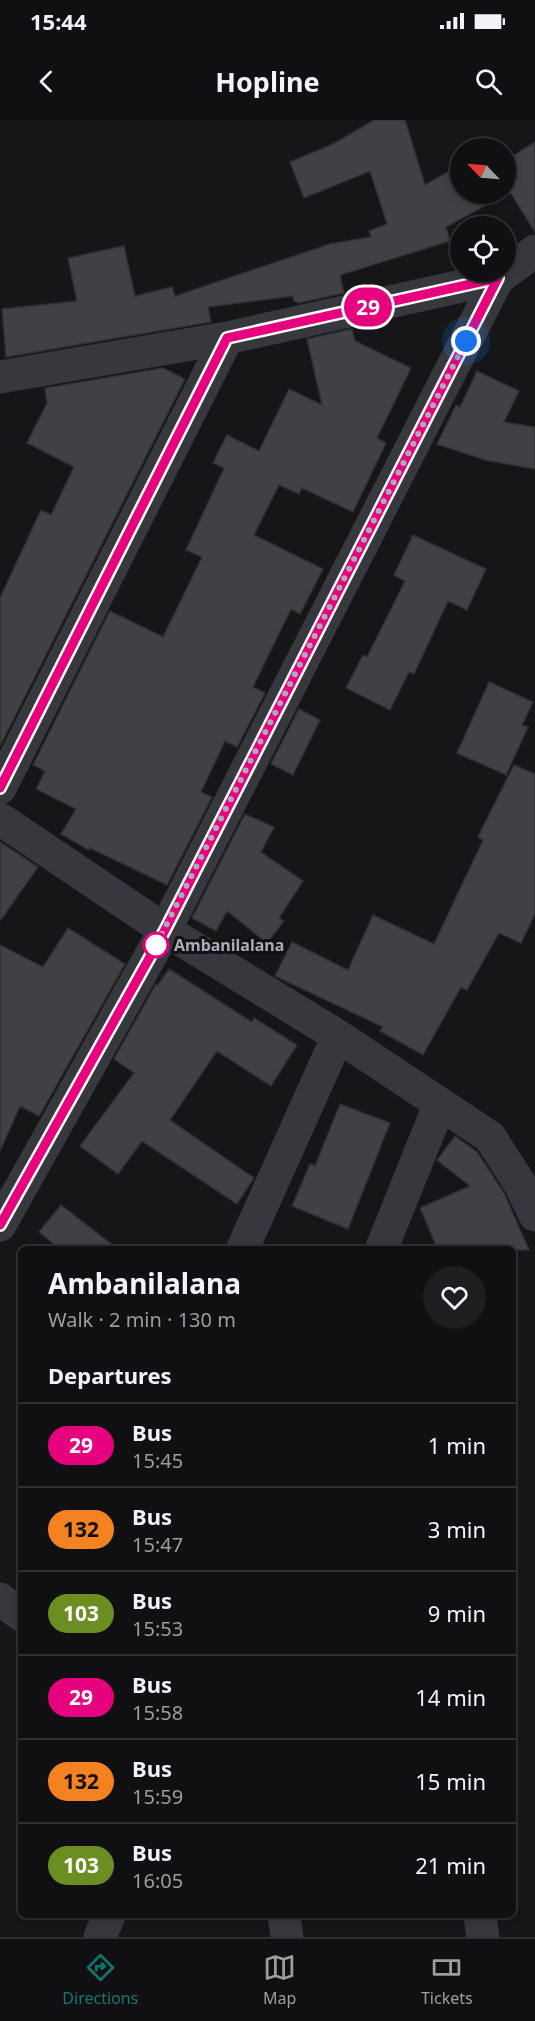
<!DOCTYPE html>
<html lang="en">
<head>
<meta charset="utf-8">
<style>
	:root { --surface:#101012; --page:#1e1e20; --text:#f1f3f6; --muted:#9c9d9f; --line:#303032; --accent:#0f766e }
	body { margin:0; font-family:"Noto Sans",sans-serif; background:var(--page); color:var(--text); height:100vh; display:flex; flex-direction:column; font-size:22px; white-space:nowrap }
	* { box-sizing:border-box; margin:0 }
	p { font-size:20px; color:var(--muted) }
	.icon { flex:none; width:33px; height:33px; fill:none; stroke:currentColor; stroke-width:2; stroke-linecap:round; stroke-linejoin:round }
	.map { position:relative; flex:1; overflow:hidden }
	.drawer { position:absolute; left:18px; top:1126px; width:498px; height:672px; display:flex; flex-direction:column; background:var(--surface); border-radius:9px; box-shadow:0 3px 9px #0003,0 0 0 2px var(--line) }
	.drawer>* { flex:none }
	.badge { padding:0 12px; border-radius:20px; font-size:21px; line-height:39px }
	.needle { width:39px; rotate:295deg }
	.controls { position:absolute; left:450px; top:18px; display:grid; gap:12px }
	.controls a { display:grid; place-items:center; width:66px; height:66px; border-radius:50%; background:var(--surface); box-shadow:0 3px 9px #0003,0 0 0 2px var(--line); font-size:30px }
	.you { position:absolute; width:30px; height:30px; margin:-15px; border:4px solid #fff; border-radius:50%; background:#1a73e8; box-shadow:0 0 0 9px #1a73e833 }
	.map>.badge { position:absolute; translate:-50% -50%; box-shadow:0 0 0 3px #fff }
	h2 { padding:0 30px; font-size:22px; line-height:54px }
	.round { display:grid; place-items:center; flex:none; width:63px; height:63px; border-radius:32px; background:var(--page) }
	.headline { display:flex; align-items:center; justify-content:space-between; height:102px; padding:0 30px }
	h1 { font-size:28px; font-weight:700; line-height:45px }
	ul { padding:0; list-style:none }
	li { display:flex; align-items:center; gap:18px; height:84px; padding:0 30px; border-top:2px solid var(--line) }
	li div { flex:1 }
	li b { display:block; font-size:22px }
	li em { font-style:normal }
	li .badge { min-width:66px; font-weight:700; text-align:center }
	.status { display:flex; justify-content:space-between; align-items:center; height:42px; padding:0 30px; background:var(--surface); direction:ltr }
	.status svg { height:16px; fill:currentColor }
	header { display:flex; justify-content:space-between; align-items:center; height:78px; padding:0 30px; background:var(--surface); font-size:27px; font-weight:700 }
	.tab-bar { display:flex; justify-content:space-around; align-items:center; height:84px; border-top:2px solid var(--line); background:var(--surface); font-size:16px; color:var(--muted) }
	.tab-bar a { display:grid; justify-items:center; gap:3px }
	.tab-bar .selected { color:var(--accent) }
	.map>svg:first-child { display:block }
	.building { fill:#404145; stroke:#303034; stroke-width:1.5 }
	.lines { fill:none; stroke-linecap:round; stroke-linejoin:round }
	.minor { stroke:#37383d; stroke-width:33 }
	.line-casing { stroke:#fff; stroke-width:14 }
	.line { stroke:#e6007e; stroke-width:9 }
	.walk { stroke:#a8adb8; stroke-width:6; stroke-dasharray:0 10.8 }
	.stop-dot { fill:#fff; stroke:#e6007e; stroke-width:3 }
	.labels { text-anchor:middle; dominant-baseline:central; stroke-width:6; stroke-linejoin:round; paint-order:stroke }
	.stop-label { font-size:16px; font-weight:bold; fill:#a8adb8; stroke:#111113; text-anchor:start }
</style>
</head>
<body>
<div class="status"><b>15:44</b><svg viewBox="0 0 49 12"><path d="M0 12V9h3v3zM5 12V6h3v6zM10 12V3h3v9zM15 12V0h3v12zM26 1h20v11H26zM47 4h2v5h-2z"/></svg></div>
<header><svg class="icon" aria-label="back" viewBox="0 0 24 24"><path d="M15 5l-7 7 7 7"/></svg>Hopline<svg class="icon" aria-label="search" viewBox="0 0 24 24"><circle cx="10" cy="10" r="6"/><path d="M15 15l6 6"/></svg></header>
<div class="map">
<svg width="535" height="1817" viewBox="0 0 535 1817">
	<rect width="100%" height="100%" fill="#161618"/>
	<path class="building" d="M374,0H405L425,65L460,45V74H506V40L535,22V112L510,72L446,107L450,121L340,155L344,173L299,183L294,181L293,176L208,187L211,202L6,237L2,189L77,181L68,138L124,126L135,176L172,167L175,176L330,124L371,117L369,111L387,104L370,51L304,78L290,42L333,24Z
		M352,209L355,221L411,248L377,318L386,323L353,392L302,368L299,374L279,365L254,415L323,449L300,494L291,489L253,567L265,573L237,627L225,621L201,672L212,677L167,765L90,728L89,730L61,714L76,689L36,669L45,651L33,645L110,491L163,517L202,437L186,430L224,348L213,343L227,315L259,331L289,269L322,285L307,219Z
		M163,248L185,259L0,626V478L41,390L51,395L74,347L27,323L47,283L45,268Z
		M477,251L519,271L504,302L535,307V349L485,340L437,324L456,285L460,287Z
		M413,415L486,449L467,490L448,481L414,554L409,552L390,590L346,568L363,535L367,537L405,461L394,455Z
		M489,562L533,582L522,605L528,607L506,655L457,633Z
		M299,589L320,600L293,655L271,644Z
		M514,645L535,654V794L521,823L499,813L467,870L461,867L423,935L380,911L383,907L275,856L292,822L348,850L373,795L434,824L483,720L478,717Z
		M245,694L274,707L261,732L303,761L279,798L284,801L267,823L227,791L216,811L192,798Z
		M0,722L38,747L0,801Z
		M68,808L125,844L39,996L20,986L0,1031V825L43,847Z
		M169,849L252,902L254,898L297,925L271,966L217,931L170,1000L254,1058L237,1084L142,1021L118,1054L80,1026L134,953L114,939L156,864L158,865Z
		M340,984L390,1003L348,1109L292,1086L310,1044L315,1046Z
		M455,1016L477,1032L504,1073L529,1130H438L420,1088L470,1066L437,1040Z
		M61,1085L119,1130H61L39,1112Z"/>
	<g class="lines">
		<path class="minor" d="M0,257L227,218L498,158L535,131
			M0,668L227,218
			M0,699L165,810L338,916L490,1017L520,1064L535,1095
			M0,1105L165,810L498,158
			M242,1130L338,916
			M381,1130L439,986
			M0,1479L21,1495
			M284,1796L287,1817
			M480,1796L483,1817
			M100,1817L109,1796"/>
	</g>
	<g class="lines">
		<defs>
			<path id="line" d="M0,668L227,218L498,158L165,810L0,1105"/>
		</defs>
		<use href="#line" class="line-casing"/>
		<use href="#line" class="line"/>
		<path class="walk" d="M156,825L154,829L466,221"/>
	</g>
	<circle class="stop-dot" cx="156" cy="825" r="12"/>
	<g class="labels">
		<g class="stop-label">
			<text x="174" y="825">Ambanilalana</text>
		</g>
	</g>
</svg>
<div class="controls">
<a><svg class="needle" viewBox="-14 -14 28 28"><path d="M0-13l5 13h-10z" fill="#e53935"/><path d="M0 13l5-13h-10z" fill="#9c9d9f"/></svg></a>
<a><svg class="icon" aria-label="locate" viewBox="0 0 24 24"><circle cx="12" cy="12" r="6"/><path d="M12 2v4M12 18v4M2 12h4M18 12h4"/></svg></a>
</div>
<div class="you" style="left:466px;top:221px"></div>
<b class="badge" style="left:368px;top:187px;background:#e6007e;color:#fff">29</b>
<section class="drawer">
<div class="headline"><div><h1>Ambanilalana</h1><p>Walk · 2 min · 130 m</p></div><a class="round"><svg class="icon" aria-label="heart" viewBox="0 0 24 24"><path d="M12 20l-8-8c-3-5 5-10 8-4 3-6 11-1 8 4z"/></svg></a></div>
<h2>Departures</h2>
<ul>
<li><span class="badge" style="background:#e6007e;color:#fff">29</span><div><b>Bus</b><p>15:45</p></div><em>1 min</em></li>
<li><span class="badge" style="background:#f58220;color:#111">132</span><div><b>Bus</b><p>15:47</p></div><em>3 min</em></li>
<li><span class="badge" style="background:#6b8e23;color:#fff">103</span><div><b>Bus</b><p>15:53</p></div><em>9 min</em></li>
<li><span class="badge" style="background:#e6007e;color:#fff">29</span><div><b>Bus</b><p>15:58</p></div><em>14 min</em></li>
<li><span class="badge" style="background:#f58220;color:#111">132</span><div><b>Bus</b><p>15:59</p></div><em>15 min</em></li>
<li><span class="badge" style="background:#6b8e23;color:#fff">103</span><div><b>Bus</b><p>16:05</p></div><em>21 min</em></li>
</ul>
</section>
</div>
<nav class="tab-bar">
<a class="selected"><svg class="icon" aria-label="directions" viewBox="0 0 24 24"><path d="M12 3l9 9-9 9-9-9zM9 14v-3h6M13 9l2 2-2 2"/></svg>Directions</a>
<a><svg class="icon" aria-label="map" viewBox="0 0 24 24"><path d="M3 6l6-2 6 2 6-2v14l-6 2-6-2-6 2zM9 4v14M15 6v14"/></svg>Map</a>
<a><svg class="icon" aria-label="tickets" viewBox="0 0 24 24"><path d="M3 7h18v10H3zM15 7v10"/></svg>Tickets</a>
</nav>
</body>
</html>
